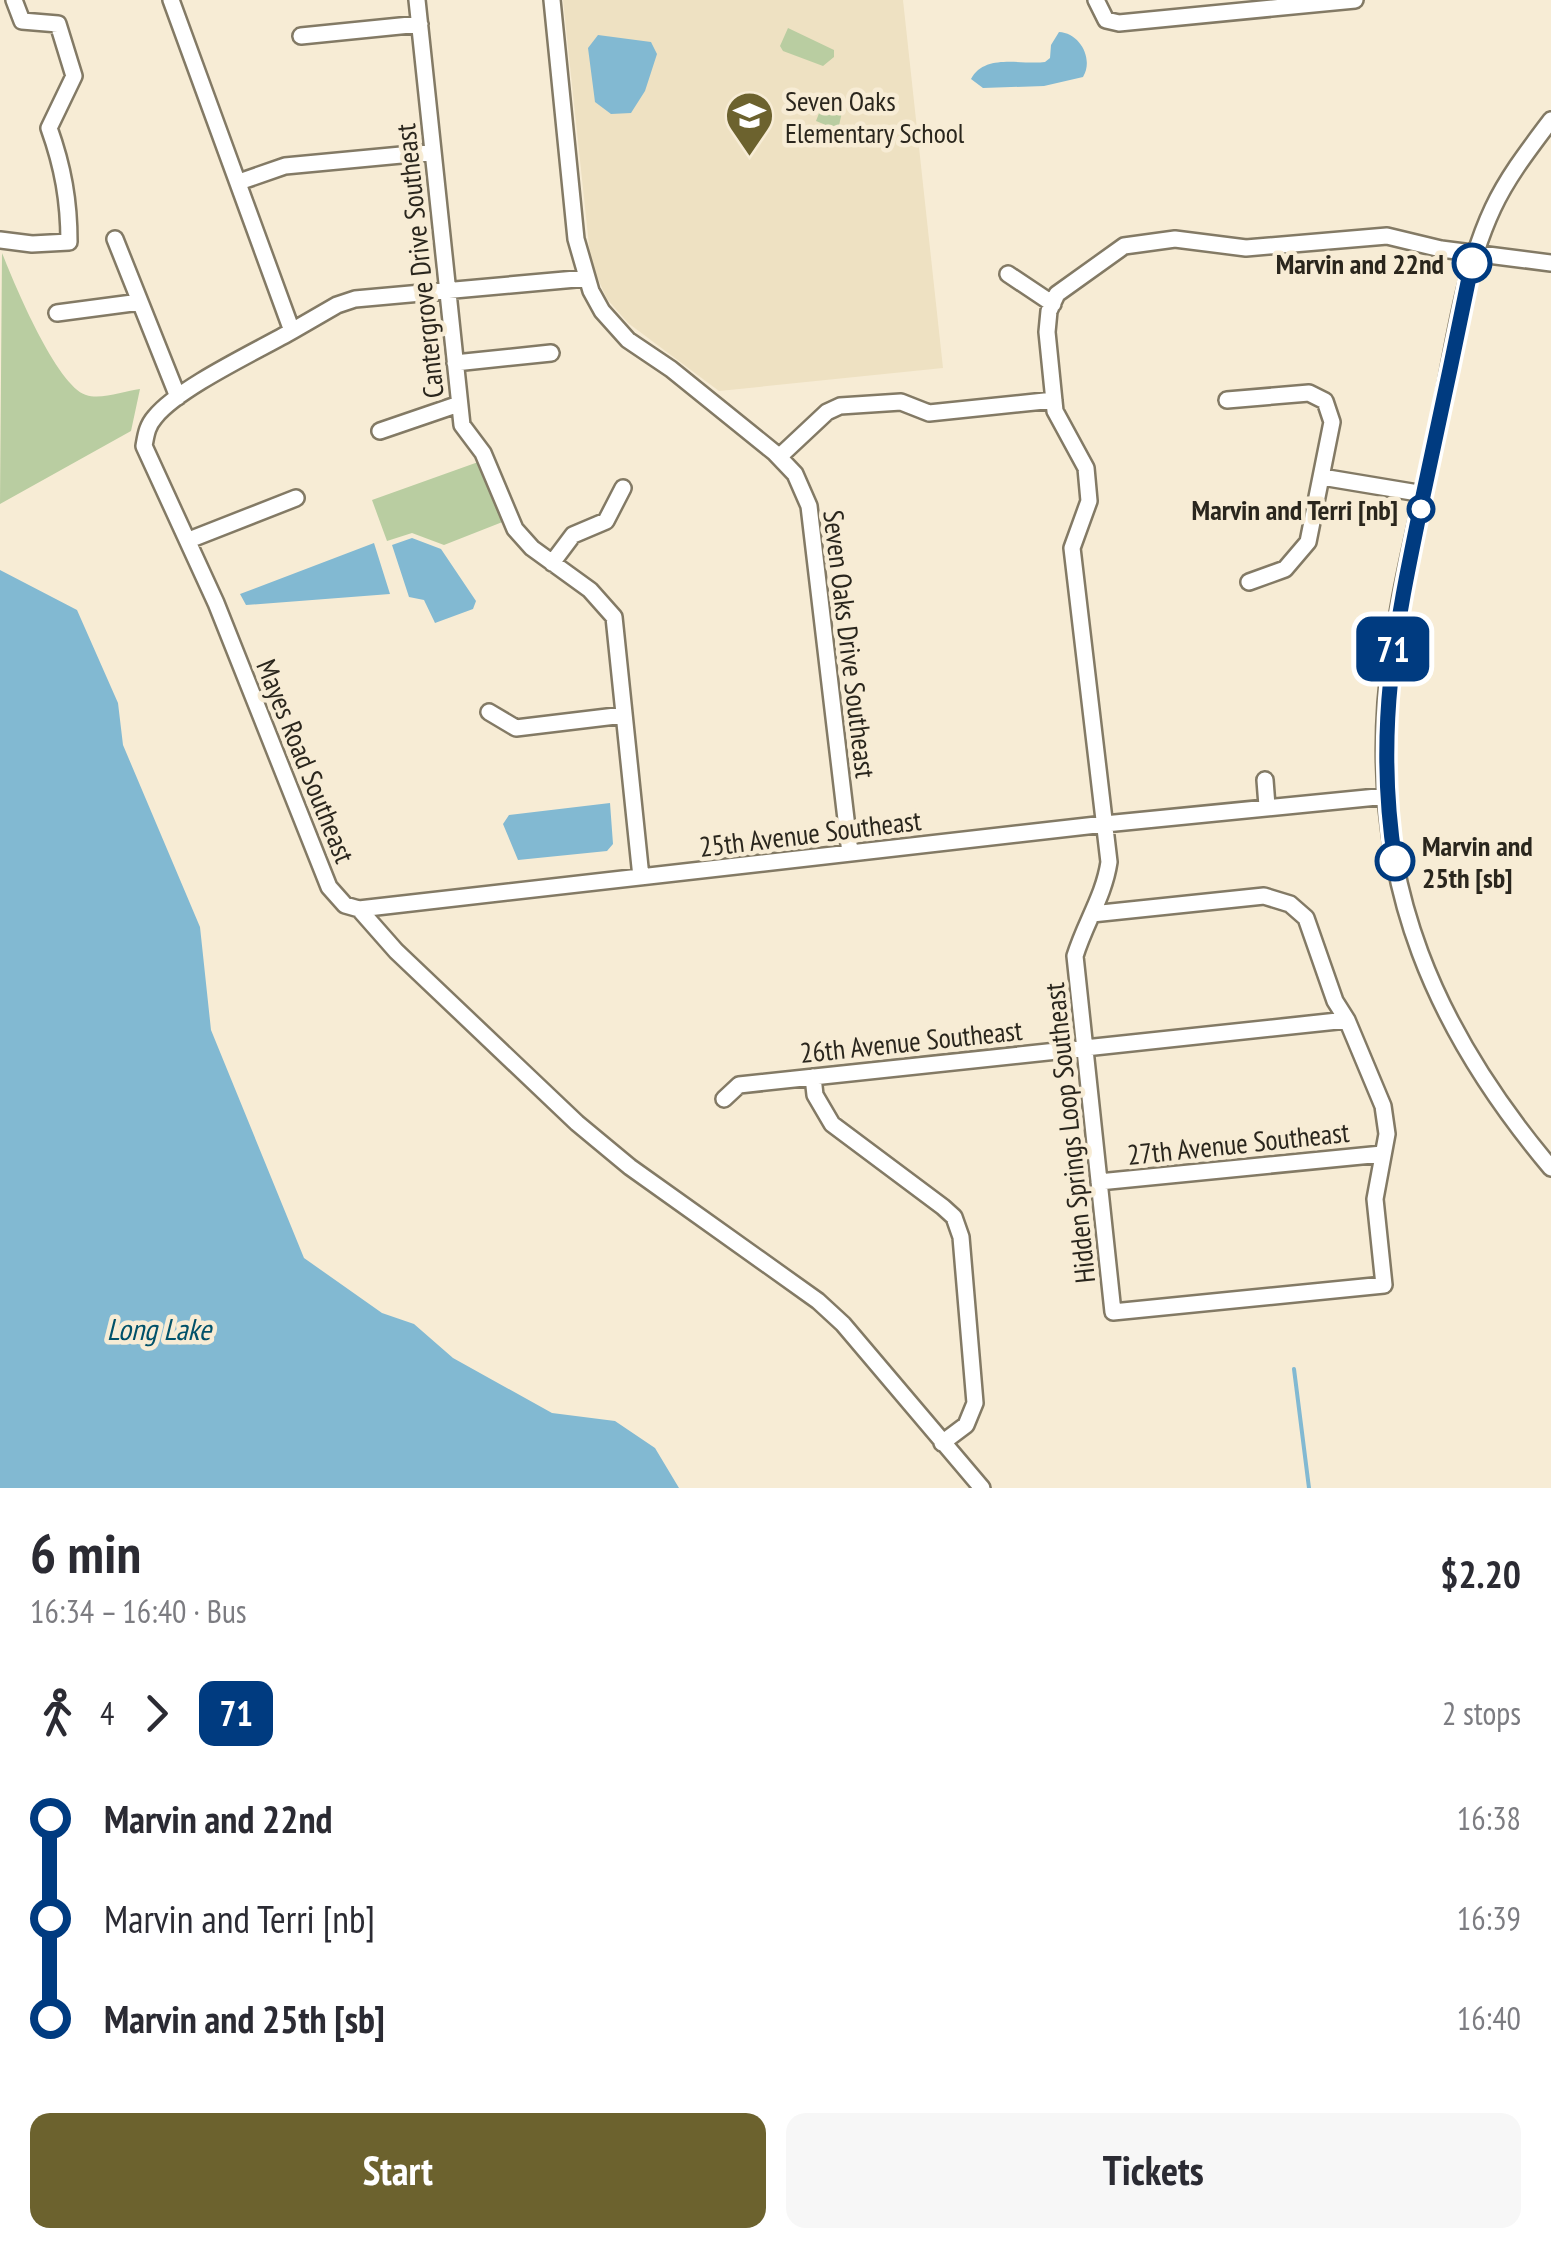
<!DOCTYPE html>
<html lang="en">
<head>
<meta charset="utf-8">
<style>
	:root { --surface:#fff; --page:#f7f7f7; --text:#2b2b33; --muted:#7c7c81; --accent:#6c622e }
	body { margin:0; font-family:"PT Sans Narrow",sans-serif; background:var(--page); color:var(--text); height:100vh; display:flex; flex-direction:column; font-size:38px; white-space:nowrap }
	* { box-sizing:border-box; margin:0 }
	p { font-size:32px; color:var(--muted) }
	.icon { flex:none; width:55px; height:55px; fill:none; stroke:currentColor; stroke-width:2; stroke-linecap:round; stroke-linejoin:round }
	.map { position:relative; height:1488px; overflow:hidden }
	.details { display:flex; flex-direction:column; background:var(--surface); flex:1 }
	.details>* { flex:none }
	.badge { padding:0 20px; border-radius:15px; font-size:35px; line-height:65px }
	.map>.badge { position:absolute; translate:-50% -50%; box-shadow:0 0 0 5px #fff }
	.legs { display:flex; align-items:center; gap:15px; height:110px; padding:0 30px; font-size:32px }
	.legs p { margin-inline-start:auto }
	.headline { display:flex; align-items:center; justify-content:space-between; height:170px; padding:0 30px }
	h1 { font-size:55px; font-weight:700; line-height:75px }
	.action { display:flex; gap:20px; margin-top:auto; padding:20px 30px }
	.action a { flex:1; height:115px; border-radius:20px; background:var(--accent); color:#fff; font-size:40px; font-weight:700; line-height:115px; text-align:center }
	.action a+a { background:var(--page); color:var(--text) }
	ul { padding:0 30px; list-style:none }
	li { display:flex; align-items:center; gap:35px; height:100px; font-size:38px }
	li i { display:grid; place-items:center; width:15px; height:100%; margin:0 12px; background:currentColor }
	li i::after { content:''; width:25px; height:25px; margin:-12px; border:8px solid; border-radius:50%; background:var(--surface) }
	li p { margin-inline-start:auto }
	li:first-child i { background:linear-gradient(#0000 50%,currentColor 0) }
	li:last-child i { background:linear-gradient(currentColor 50%,#0000 0) }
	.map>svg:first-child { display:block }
	.built { fill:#eee1c2 }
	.green { fill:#b9cda1 }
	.water { fill:#82b9d2 }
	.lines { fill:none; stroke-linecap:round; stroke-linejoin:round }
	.stream { stroke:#82b9d2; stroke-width:4 }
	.minor-casing { stroke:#837a65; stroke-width:20 }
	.minor { stroke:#fff; stroke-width:15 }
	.line-1-casing { stroke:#fff; stroke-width:22 }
	.line-1 { stroke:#003b80; stroke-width:15 }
	.stop-1-dot { fill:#fff; stroke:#003b80; stroke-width:5 }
	.labels { text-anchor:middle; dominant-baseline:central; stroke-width:9; stroke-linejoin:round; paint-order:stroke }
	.poi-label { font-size:28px; fill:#2a261d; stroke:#f7ecd5; text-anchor:start }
	.street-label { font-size:28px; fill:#2a261d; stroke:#f7ecd5 }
	.stop-label { font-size:28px; font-weight:bold; fill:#2a261d; stroke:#f7ecd5; text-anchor:end }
	.water-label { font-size:30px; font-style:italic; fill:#005169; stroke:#f7ecd5 }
</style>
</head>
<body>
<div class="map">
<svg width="1551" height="1488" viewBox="0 0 1551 1488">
	<rect width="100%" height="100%" fill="#f7ecd5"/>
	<path class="built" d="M563,0H903L943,368L719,391L628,323L607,299L591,264Z"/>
	<path class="green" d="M788,28L834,50V57L823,66L783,51L780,46Z
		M823,103L842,112L838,130L816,121Z
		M2,253C14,283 56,385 86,395C101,400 125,391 140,389L131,431L0,504Z
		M481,461L505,521L444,545L412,533L387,541L372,500Z"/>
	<path class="water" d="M1059,32C1080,33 1094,59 1083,77L1044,86L983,88L971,79C985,53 1021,65 1045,62L1050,58L1051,45Z
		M598,35L651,42L657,54L645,91L631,113L611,114L595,102L588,48Z
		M412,538L441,549L476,601L473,609L435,623L424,600L409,597L392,545Z
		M374,543L390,594L246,605L240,594Z
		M0,570L77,610L118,703L123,745L200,927L211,1030L304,1258L382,1313L414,1324L453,1358L552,1413L615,1421L655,1448L679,1488H0Z
		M610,803L613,844L607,851L518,860L503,824L509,815Z"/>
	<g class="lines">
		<path class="stream" d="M1294,1369L1309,1488"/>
		<defs>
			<path id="minor" d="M171,0L292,331C257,351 178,388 155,417C147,426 146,435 144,446L216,603L329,887L345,905L359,909L396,951L577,1123L630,1167L818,1301L843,1324L982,1488
				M417,0L462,425L483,453L515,529L532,548L590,590L614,617L641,877
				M552,0L576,239L591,291L602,311L628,340L671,369L775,453L795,474L809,506L850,853
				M1096,0L1106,20L1119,23L1355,0
				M301,36L420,24
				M1551,120C1530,148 1508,176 1493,208C1461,276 1452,362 1436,436C1417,524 1393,613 1386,703C1373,887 1435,1030 1551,1168
				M239,182L285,166L433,152
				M115,239L178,397
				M0,240L32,244L69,242C69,201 63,167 49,128L74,76L58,24L22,21L14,0
				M1008,274L1053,304
				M57,313L140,302
				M292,331L337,305L355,299L587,278
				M455,363L551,353
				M1227,400L1309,393L1325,401L1332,422L1308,542L1285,569L1249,582
				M380,431L459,404
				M779,457L827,412L840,406L901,402L929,413L1054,400
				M1322,477L1424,494
				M189,540L296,498
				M552,563L573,535L606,521L623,488
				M489,712L516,728L624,715
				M1265,780L1267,806
				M359,909L1105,824L1387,796
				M1092,914L1264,896L1290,904L1306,918L1335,1001L1347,1020L1383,1106L1387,1134L1375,1199L1384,1285L1113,1312L1075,956C1085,923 1104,896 1109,862L1072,548L1089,501L1086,468L1055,411L1047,332L1049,311L1057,294L1124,246L1175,239L1246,248L1387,236L1441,249L1551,263
				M813,1077L815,1095L832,1124L943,1207L954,1217L961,1237L975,1403L966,1425L942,1443
				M724,1099L739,1085L1347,1020
				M1099,1182L1382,1154"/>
		</defs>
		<use href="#minor" class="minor-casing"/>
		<use href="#minor" class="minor"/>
	</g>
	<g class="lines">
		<defs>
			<path id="line-1" d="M1395,861C1374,727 1396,626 1423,496C1440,418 1456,341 1472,263"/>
		</defs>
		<use href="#line-1" class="line-1-casing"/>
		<use href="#line-1" class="line-1"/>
	</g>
	<defs>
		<symbol id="school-pin" viewBox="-11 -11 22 30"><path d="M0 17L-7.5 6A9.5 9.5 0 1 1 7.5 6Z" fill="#6c622e" stroke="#f7ecd5"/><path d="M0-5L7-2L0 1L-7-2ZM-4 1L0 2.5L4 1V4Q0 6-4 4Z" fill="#fff"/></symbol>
	</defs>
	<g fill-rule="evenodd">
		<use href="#school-pin" x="722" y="88" width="55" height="75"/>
	</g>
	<g class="stop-1-dot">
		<circle cx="1472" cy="263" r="18"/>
		<circle cx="1421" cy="509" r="12"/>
		<circle cx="1395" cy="861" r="18"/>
	</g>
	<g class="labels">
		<g class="poi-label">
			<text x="785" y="100">Seven Oaks<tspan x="785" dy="32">Elementary School</tspan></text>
		</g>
		<g class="street-label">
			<text transform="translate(419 261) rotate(-96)">Cantergrove Drive Southeast</text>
			<text transform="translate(850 644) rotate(83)">Seven Oaks Drive Southeast</text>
			<text transform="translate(306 761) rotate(68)">Mayes Road Southeast</text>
			<text transform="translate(810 833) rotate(-7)">25th Avenue Southeast</text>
			<text transform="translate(911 1041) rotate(-6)">26th Avenue Southeast</text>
			<text transform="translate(1069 1133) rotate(-96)">Hidden Springs Loop Southeast</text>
			<text transform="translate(1238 1143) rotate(-6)">27th Avenue Southeast</text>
		</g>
		<g class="stop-label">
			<text x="1444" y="263">Marvin and 22nd</text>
			<text x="1398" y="509">Marvin and Terri [nb]</text>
			<text x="1422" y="845" text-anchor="start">Marvin and<tspan x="1422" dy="32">25th [sb]</tspan></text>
		</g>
		<g class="water-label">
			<text x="159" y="1328">Long Lake</text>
		</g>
	</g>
</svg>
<b class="badge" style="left:1393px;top:649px;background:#003b80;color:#fff">71</b>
</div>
<section class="details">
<div class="headline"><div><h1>6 min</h1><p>16:34 – 16:40 · Bus</p></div><b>$2.20</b></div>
<div class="legs"><svg class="icon" aria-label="walk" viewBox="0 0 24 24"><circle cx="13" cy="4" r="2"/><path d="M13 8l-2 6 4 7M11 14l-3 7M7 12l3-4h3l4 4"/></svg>4<svg class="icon" aria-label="forward" viewBox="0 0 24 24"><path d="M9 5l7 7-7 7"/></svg><b class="badge" style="background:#003b80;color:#fff">71</b><p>2 stops</p></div>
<ul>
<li><i style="color:#003b80"></i><b>Marvin and 22nd</b><p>16:38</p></li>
<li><i style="color:#003b80"></i><span>Marvin and Terri [nb]</span><p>16:39</p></li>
<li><i style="color:#003b80"></i><b>Marvin and 25th [sb]</b><p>16:40</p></li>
</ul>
<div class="action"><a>Start</a><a>Tickets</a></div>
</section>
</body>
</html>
